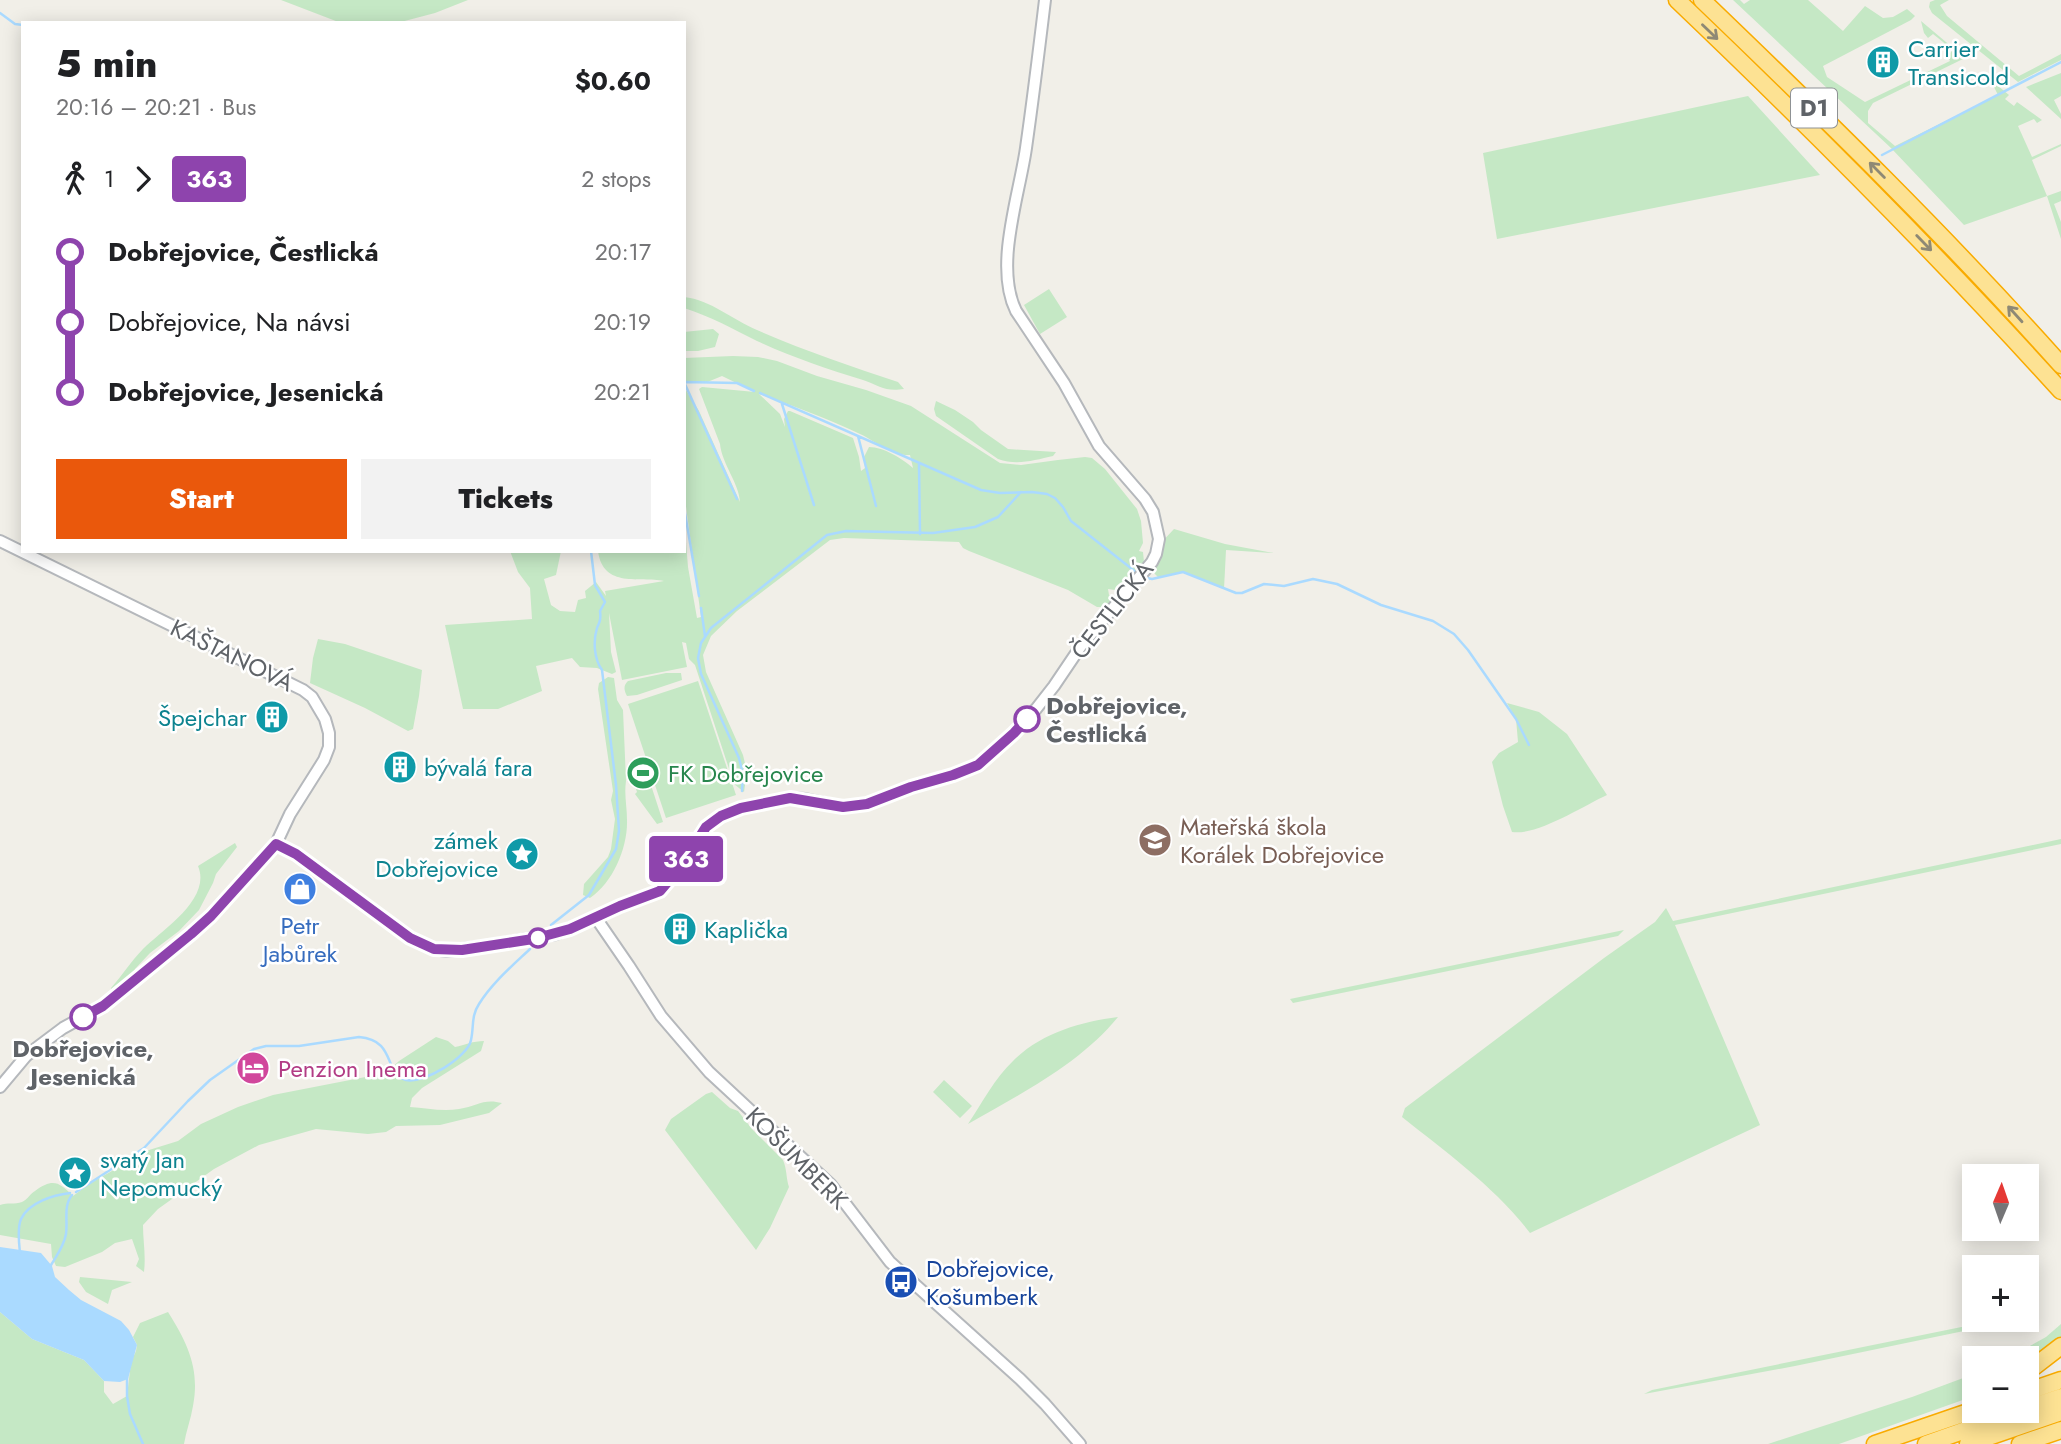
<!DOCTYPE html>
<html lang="en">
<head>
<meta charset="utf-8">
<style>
	:root { --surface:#fff; --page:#f2f2f2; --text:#202124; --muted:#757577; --accent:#ea580c }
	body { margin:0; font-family:Jost,sans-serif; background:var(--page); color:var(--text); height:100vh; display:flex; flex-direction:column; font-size:26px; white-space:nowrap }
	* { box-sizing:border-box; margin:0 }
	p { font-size:23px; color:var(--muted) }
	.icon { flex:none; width:38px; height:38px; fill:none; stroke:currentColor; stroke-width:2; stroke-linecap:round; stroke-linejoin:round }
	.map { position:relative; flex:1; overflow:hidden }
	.panel { position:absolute; left:21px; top:21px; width:665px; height:532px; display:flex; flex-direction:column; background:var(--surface); border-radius:0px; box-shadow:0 4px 18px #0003 }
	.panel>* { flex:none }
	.badge { padding:0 14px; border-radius:5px; font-size:24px; line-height:46px }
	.needle { width:46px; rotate:2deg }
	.fabs { position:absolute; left:1962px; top:1164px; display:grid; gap:14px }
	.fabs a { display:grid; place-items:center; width:77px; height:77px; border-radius:0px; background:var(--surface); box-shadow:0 4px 18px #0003; font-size:35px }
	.map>.badge { position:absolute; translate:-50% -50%; box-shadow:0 0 0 4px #fff }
	.legs { display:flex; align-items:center; gap:10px; height:77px; padding:0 35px; font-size:23px }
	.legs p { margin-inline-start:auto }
	.headline { display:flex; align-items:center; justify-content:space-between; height:119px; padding:0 35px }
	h1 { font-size:38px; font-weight:800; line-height:52px }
	.cta { display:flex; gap:14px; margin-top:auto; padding:14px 35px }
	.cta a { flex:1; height:80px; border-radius:0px; background:var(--accent); color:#fff; font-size:28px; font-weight:800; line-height:80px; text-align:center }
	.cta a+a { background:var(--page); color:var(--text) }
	ul { padding:0 35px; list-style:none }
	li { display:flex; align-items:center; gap:24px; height:70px; font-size:26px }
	li i { display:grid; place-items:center; width:10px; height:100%; margin:0 9px; background:currentColor }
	li i::after { content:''; width:18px; height:18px; margin:-9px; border:5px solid; border-radius:50%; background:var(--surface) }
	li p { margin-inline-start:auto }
	li:first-child i { background:linear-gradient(#0000 50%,currentColor 0) }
	li:last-child i { background:linear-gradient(currentColor 50%,#0000 0) }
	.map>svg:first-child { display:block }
	.green { fill:#c5e8c5; fill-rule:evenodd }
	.water { fill:#aadaff }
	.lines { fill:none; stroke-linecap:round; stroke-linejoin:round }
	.stream { stroke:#aadaff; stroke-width:2.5 }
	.minor-casing { stroke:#b5b8bc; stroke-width:14 }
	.highway-casing { stroke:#f9ab00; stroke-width:19 }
	.minor { stroke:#fff; stroke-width:10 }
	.highway { stroke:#fde293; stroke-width:16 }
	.oneway { stroke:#8e8975 }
	.line-1-casing { stroke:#fff; stroke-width:16 }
	.line-1 { stroke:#8e44ad; stroke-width:10 }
	.stop-1-dot { fill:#fff; stroke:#8e44ad; stroke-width:3.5 }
	.labels { text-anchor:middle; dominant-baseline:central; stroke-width:5; stroke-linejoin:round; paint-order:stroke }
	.shield { fill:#fff; stroke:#8f9295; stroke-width:2 }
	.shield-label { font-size:23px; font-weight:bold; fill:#5f6368 }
	.culture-label { font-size:24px; fill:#0d838f; stroke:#fff; text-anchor:start }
	.street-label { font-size:24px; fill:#5f6368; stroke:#fff }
	.stop-label { font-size:24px; font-weight:bold; fill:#5f6368; stroke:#fff; text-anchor:start }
	.leisure-label { font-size:24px; fill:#27864d; stroke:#fff; text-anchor:start }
	.education-label { font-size:24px; fill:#785e54; stroke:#fff; text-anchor:start }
	.shop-label { font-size:24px; fill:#366cbe; stroke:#fff }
	.hotel-label { font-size:24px; fill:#b23c85; stroke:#fff; text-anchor:start }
	.transit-label { font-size:24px; fill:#164399; stroke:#fff; text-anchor:start }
</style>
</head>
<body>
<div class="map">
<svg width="2061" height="1444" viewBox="0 0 2061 1444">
	<rect width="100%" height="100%" fill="#f1efe8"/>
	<path class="green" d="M281,0H468L435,13L397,23H341Z
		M1733,0H1740L1744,4L1750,0H1808L1843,31L1865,6L1883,18L1893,17L1907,9L1915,16L1911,20L1823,66L1827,77L1865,102L1950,61L1947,56L1953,50L1933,34L1928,38L1924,33L1921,21L1965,58L1873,103L1868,111V123L1895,146L1998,95L1993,85L1991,86L1992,81L2009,95L2005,99L2014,106L2017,102L2042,120L2037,123L2034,119L2018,126L2032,157L2061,144V146L2032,160L2047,196L2061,191V201L2054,204L2061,222V239L2047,196L1964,225L1891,148Z
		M1935,0H1949L1940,5L1947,16L2019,76L2061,54V60L2018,82L1932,13L1929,7L1930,2Z
		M2061,73V96L2054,100L2061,114V119L2026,87Z
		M1748,96L1820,175L1497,239L1483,153Z
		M1049,289L1067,317L1040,334L1024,305Z
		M684,297C711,300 733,320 757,330C803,350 850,366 898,382L904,389C885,392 880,386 863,380C827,369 791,357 757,341C731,328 712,317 684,308Z
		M713,329L719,334L715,347L698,351H684V332Z
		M733,356L758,357L777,361L817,376L866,390L911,406L1000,463L1021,465L1058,460L1085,457L1092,458L1105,469L1137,509L1141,521L1143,543L1139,551L1143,552L1144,562L1122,591L1108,589L1109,595L1117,596L1102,615L1100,607H1097L1068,590L969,551L963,548L959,542L844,538L830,540L737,611L711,636L703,655L706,672L743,755L747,772L744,792L734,784L695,665L689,659L686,643L682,642L687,667L622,680L609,613L611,652L616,672L612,674L597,668L580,667L572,658L536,666L542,691L498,709H463L445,625L532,619L530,588L518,572L510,551H561L556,575L544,579L551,605L560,611L575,612L578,600L586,598L585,591L596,582L606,596L605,591L664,581C640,576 603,589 598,551H684V517L688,567L697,618L701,617L685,499L684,387L699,411L740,502C739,483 722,464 720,444L699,389L702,387L755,392L722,376L705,383H684V358ZM759,394C790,404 830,420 860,434C875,441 893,456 910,455L913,468C903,459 884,447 869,447L864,457L865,468L861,471L859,457L853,438L790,411H788L784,419L785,427L780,414Z
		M936,401L955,410L973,422L981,430L1008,449L1056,452L1053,456C1035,460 1017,466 998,459L936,416L934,409Z
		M1174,529L1225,544L1274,553L1226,550L1224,589L1183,572L1158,577L1148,567L1158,546Z
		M318,639L345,644L422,670L419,696L413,729L408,731L365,708L310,683L313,658Z
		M666,673H681L682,680L637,695L627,696C624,690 623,686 628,681Z
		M608,677L614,678L617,700L623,710L626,781C624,795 627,806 627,820C628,847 613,883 590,898L583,895L584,884L608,857L611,849L615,819L611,800L613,791L598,689L599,683Z
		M698,681L736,795L666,818L628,704Z
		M1507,703L1539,712L1567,734L1607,795C1583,806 1537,836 1512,832L1503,806L1492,762L1499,753L1518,742L1516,719Z
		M650,782L663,822L657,824L635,794L637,792L635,786Z
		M2061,839V844L1675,925L1760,1125L1530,1233C1495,1187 1447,1153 1402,1117L1405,1108L1604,958L1655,922L1666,908L1673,921Z
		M235,843L237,847L216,874L213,883L199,910L179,931L150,953L135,969L133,975L112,993L111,988C122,976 131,961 143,949C162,930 212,899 198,866Z
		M1624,930L1618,936L1293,1003L1290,999Z
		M1118,1017C1080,1064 1020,1094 968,1124C982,1103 995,1078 1013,1061C1041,1033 1080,1022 1118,1017Z
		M436,1037L448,1041L455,1047C465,1045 473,1041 484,1041L481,1051L422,1088L412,1098L410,1107C426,1108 443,1112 459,1109C477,1106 484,1098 502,1103L489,1113L440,1125L396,1126L386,1132L368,1134L316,1129L259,1145L214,1169L158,1209L143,1225C143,1241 146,1255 144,1272L136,1266L139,1259L132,1239L115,1243L102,1252L65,1267L56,1266L52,1257L51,1244L0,1235V1205C7,1202 15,1205 22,1202C27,1200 31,1193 35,1191C53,1178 59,1182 73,1196L89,1184L149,1150L178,1141L201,1124L238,1107L273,1095L386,1073L399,1061Z
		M944,1080L972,1106L960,1118L933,1092Z
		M712,1092L730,1108L738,1111L752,1129L783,1160C787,1169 786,1178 789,1187L770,1228L756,1250L665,1130L671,1119L706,1094Z
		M80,1277L132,1282L112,1290L108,1304L86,1292L79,1282Z
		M0,1312L32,1339L84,1360L104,1381V1392L113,1404L127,1396L131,1362L136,1351L137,1345L133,1337L140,1323L168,1312C188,1344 200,1369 193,1406C191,1419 186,1431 184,1444H0Z
		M1996,1320H2017L1795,1366L1644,1394L1652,1390Z
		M2061,1324V1342L2027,1368L2026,1358H2008L2046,1337Z
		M1974,1374V1396L1839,1444H1768L1912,1397Z"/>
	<path class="water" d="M0,1247L41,1253L52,1266L55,1277L69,1290L81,1300L121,1321L129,1330L137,1345L128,1379L120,1382L104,1381L84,1360L32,1339L0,1312Z"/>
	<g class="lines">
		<path class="stream" d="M0,13L15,24L23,25
			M1882,155L2061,62
			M760,393L981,490L1000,493L1032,492L1047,494L1055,498L1063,507L1071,521L1137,573
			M782,404L814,505
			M858,436L876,506
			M919,464L920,534
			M737,499L684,382L737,383L754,391
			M684,507L699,596
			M1142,577L1152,579L1183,572L1236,593H1242L1264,584L1284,586L1313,579L1337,584L1381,605L1433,621L1454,634L1468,650L1516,719L1529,745
			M701,608L705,636
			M742,791L743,774L739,758L701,674L698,658L701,643L711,628L827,535L846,531L933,533L975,527L998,517L1021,492
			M551,925L589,895L616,849L619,831L616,785L602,670C594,659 593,641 597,628C600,621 601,619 600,611L605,602L595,585L591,551
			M76,1192L144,1148L188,1101L210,1080L254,1049L266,1046H299L359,1037C397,1040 383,1074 406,1080C424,1084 468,1057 471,1040C474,1027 471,1016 479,1004C492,983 512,966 530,949
			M20,1253C19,1243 17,1228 21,1219C29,1202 54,1195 70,1193
			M51,1265C57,1255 64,1246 66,1234C68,1221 63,1206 72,1195
			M127,1377V1396L130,1414L143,1444"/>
		<defs>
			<path id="minor" d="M0,541L303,690L312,697L325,719L329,733V747L324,760L290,814L276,844L211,916L191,934L103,1006L63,1028L39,1046L26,1056L0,1087
				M276,844L296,854L410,938L434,949L447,951L488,946L556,934L596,918L620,906L660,891L682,865L706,827L721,816L741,808L790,798L805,799L843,807L868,804L911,787L953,775L978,765L1014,733L1036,709L1054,686L1081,646L1152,562L1156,554L1159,539L1153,512L1145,499L1099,446L1064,383L1016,311C994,266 1019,197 1026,148C1033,99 1039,50 1045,0
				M596,918L629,966L661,1016L709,1072L831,1185L890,1262L1020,1379L1045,1404L1080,1444"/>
			<path id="highway" d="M1677,0C1809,126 1938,255 2061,391
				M1702,0C1825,118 1947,237 2061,365
				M2026,1373L2061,1346
				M2026,1392L2061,1380
				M2026,1409L2061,1397
				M1875,1444L1974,1410
				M1926,1444L2022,1410
				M1968,1444L2061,1412
				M2020,1444L2061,1430"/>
		</defs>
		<use href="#minor" class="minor-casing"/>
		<use href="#highway" class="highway-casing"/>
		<use href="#minor" class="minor"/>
		<use href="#highway" class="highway"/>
	</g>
	<defs><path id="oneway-shaft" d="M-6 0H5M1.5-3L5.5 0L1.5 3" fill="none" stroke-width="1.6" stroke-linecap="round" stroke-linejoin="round" transform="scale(1.75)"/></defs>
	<g class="oneway">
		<use href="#oneway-shaft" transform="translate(1710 32) rotate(44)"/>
		<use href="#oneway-shaft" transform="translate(1877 170) rotate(-135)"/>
		<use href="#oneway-shaft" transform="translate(1924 243) rotate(46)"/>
		<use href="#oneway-shaft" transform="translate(2015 314) rotate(-132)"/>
	</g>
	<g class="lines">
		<defs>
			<path id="line-1" d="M83,1017L103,1006L191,934L211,916L276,844L296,854L410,938L434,949L462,950L533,939L570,929L620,906L660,891L682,865L706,827L721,816L741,808L790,798L843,807L867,804L911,787L953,775L978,765L1014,733L1027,719"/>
		</defs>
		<use href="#line-1" class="line-1-casing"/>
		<use href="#line-1" class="line-1"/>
	</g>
	<defs>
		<symbol id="building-disc" viewBox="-11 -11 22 22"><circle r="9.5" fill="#0f9aa8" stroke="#fff"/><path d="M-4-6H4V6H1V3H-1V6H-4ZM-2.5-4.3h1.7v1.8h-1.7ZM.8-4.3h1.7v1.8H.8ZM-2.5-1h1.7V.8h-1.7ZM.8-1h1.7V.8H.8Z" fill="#fff"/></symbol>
		<symbol id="stadium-disc" viewBox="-11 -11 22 22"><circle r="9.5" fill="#2e9e5b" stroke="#fff"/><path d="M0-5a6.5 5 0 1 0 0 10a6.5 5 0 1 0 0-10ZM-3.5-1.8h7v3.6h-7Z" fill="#fff"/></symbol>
		<symbol id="school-disc" viewBox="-11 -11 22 22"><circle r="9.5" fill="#8d6e63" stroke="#fff"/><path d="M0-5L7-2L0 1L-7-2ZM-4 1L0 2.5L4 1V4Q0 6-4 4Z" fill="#fff"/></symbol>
		<symbol id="sight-disc" viewBox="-11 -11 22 22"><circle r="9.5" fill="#0f9aa8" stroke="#fff"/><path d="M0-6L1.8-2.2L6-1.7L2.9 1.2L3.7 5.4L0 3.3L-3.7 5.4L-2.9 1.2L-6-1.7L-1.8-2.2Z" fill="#fff"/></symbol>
		<symbol id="shop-disc" viewBox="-11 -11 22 22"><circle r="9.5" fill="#3f7fe0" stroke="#fff"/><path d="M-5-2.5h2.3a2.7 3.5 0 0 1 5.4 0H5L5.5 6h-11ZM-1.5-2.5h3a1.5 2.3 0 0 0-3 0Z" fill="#fff"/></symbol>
		<symbol id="hotel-disc" viewBox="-11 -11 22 22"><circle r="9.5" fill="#d1479c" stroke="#fff"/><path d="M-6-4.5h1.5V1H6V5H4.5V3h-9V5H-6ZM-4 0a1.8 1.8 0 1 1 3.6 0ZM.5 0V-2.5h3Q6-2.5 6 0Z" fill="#fff"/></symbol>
		<symbol id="bus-disc" viewBox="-11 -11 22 22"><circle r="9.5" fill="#1a4fb4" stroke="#fff"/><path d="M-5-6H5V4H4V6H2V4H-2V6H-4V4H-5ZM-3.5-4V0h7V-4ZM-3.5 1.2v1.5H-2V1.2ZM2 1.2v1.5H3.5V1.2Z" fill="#fff"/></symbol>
	</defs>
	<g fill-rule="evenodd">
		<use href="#building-disc" x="1864" y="43" width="38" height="38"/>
		<use href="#building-disc" x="253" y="698" width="38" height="38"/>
		<use href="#building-disc" x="381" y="748" width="38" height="38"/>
		<use href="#stadium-disc" x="624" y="754" width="38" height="38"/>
		<use href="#school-disc" x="1136" y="821" width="38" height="38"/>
		<use href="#sight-disc" x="503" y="835" width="38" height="38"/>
		<use href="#shop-disc" x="281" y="870" width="38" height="38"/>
		<use href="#building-disc" x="661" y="910" width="38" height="38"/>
		<use href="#hotel-disc" x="234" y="1049" width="38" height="38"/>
		<use href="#sight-disc" x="56" y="1154" width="38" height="38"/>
		<use href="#bus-disc" x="882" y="1263" width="38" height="38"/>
	</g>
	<g class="stop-1-dot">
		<circle cx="1027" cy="719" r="12"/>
		<circle cx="538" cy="938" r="9"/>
		<circle cx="83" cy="1017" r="12"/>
	</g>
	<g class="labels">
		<rect class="shield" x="1791" y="88.5" width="46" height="39" rx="5"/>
		<g class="shield-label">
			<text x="1814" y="108">D1</text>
		</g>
		<g class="culture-label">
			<text x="1908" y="48">Carrier<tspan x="1908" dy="28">Transicold</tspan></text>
			<text x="247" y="717" text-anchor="end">Špejchar</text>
			<text x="424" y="767">bývalá fara</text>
			<text x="498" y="840" text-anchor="end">zámek<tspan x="498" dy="28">Dobřejovice</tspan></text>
			<text x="704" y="929">Kaplička</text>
			<text x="100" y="1159">svatý Jan<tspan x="100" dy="28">Nepomucký</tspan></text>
		</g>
		<g class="street-label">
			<text transform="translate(1112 610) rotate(-52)">ČESTLICKÁ</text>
			<text transform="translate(232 655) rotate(26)">KAŠTANOVÁ</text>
			<text transform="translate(797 1158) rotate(45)">KOŠUMBERK</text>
		</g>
		<g class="stop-label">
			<text x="1046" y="705">Dobřejovice,<tspan x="1046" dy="28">Čestlická</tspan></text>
			<text x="83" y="1048" text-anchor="middle">Dobřejovice,<tspan x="83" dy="28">Jesenická</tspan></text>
		</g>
		<g class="leisure-label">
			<text x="668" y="773">FK Dobřejovice</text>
		</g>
		<g class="education-label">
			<text x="1180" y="826">Mateřská škola<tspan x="1180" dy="28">Korálek Dobřejovice</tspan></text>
		</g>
		<g class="shop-label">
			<text x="300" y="925">Petr<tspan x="300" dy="28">Jabůrek</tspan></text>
		</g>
		<g class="hotel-label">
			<text x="278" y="1068">Penzion Inema</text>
		</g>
		<g class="transit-label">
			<text x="926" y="1268">Dobřejovice,<tspan x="926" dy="28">Košumberk</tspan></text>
		</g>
	</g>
</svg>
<div class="fabs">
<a><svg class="needle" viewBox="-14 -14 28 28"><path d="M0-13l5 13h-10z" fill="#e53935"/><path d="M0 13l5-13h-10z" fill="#757577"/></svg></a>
<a>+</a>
<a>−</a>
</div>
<b class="badge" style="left:686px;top:859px;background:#8e44ad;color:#fff">363</b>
<section class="panel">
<div class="headline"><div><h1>5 min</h1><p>20:16 – 20:21 · Bus</p></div><b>$0.60</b></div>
<div class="legs"><svg class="icon" aria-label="walk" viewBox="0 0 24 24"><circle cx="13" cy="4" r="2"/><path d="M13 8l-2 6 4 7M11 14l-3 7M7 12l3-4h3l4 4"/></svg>1<svg class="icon" aria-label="forward" viewBox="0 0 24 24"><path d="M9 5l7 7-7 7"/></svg><b class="badge" style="background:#8e44ad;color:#fff">363</b><p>2 stops</p></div>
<ul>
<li><i style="color:#8e44ad"></i><b>Dobřejovice, Čestlická</b><p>20:17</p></li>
<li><i style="color:#8e44ad"></i><span>Dobřejovice, Na návsi</span><p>20:19</p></li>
<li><i style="color:#8e44ad"></i><b>Dobřejovice, Jesenická</b><p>20:21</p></li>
</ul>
<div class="cta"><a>Start</a><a>Tickets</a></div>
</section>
</div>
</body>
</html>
